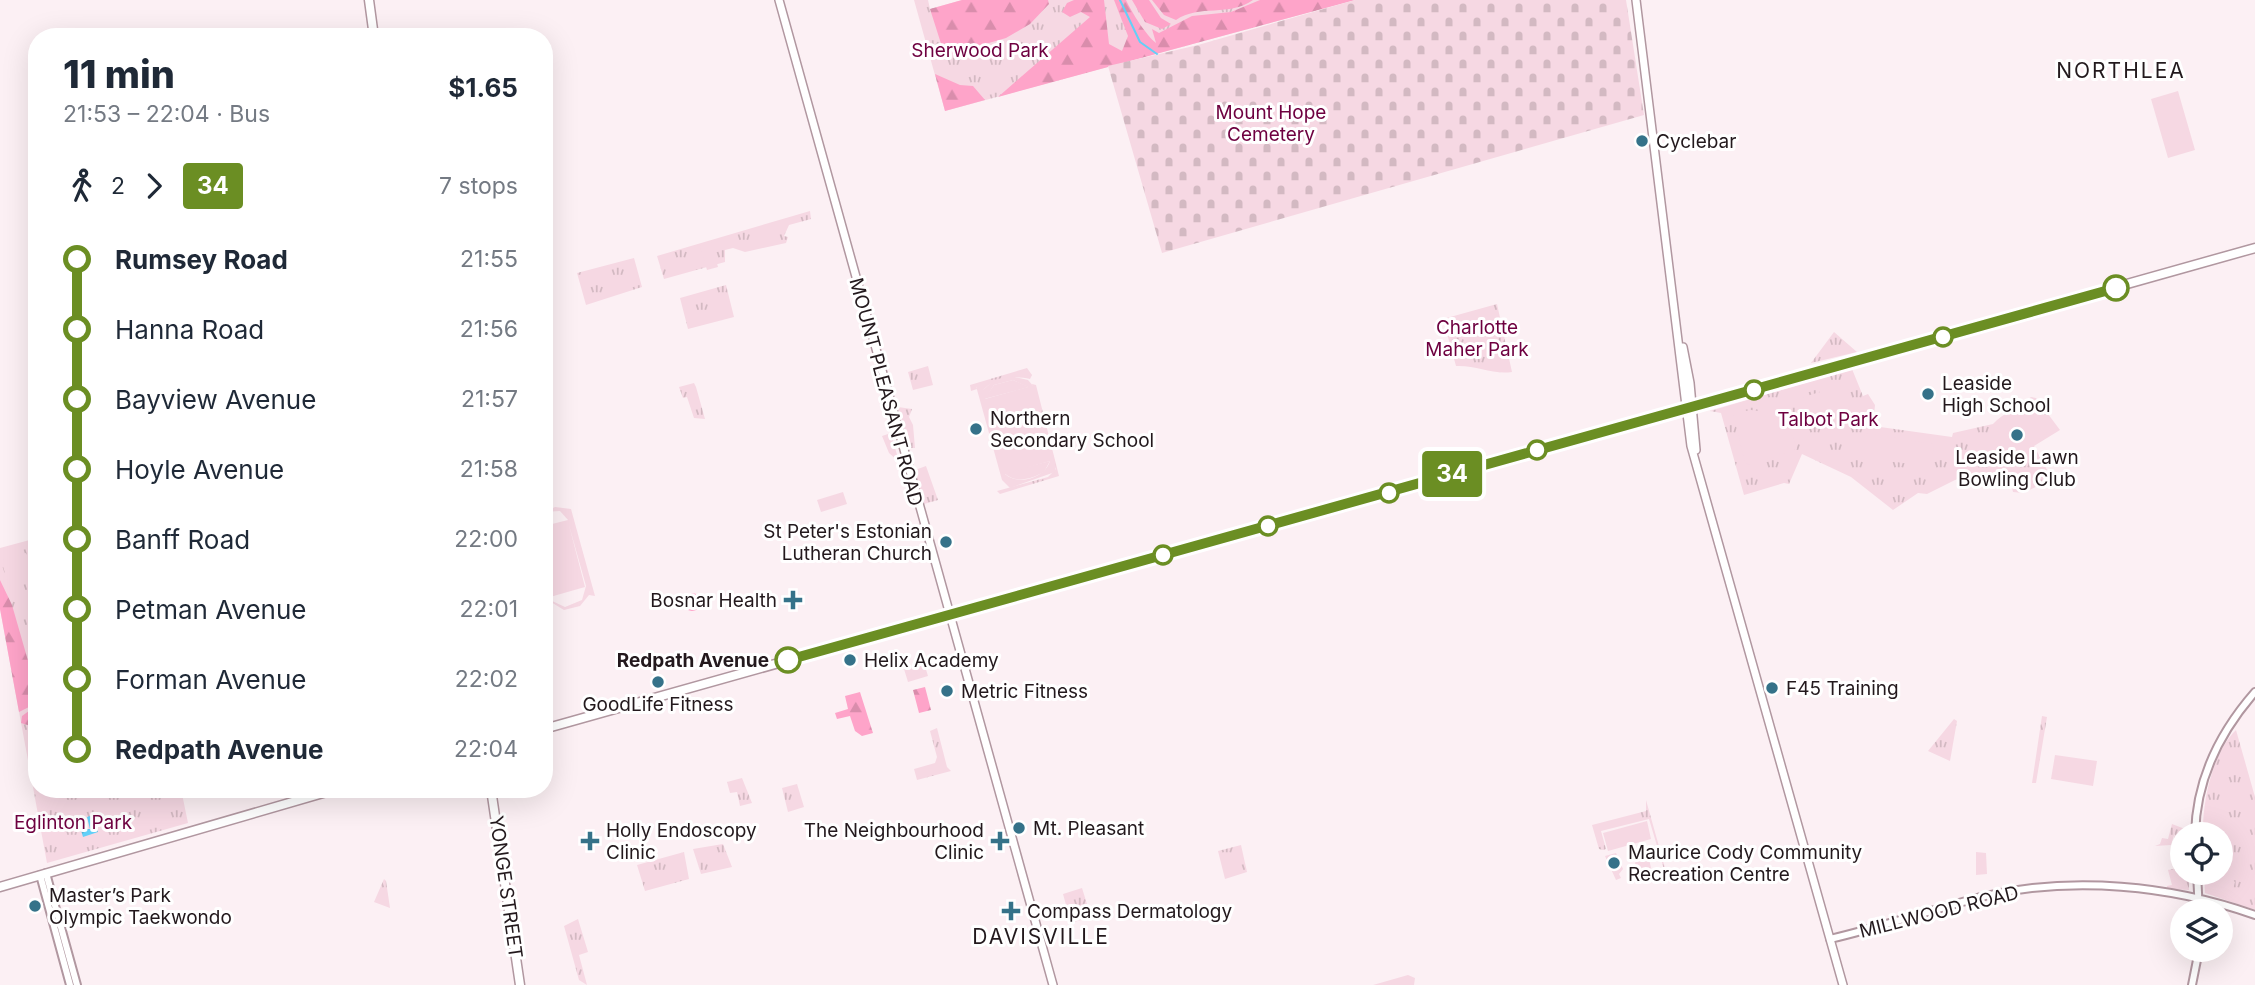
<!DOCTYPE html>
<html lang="en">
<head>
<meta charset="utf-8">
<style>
	:root { --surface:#fff; --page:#f6f6f7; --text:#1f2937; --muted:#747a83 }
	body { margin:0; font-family:Inter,sans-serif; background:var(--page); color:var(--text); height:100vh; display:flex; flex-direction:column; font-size:26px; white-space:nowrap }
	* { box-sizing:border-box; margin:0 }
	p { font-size:23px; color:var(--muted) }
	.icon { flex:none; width:38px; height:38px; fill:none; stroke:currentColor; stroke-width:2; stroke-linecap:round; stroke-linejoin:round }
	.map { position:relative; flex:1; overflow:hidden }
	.panel { position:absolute; left:28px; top:28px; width:525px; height:770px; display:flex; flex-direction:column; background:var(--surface); border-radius:28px; box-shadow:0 7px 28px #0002 }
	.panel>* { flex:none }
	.badge { padding:0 14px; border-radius:5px; font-size:24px; line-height:46px }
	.tools { position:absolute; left:2170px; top:822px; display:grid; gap:14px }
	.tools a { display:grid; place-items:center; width:63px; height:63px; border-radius:50%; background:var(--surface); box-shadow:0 7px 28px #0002; font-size:35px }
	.map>.badge { position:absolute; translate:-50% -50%; box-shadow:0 0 0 4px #fff }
	.legs { display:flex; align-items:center; gap:10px; height:77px; padding:0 35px; font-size:23px }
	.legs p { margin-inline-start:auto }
	.summary { display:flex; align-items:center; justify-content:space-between; height:119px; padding:0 35px }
	h1 { font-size:38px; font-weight:800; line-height:52px }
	ul { padding:0 35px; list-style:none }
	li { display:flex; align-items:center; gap:24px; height:70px; font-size:26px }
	li i { display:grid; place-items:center; width:10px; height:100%; margin:0 9px; background:currentColor }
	li i::after { content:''; width:18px; height:18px; margin:-9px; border:5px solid; border-radius:50%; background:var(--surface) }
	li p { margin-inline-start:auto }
	li:first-child i { background:linear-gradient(#0000 50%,currentColor 0) }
	li:last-child i { background:linear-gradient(currentColor 50%,#0000 0) }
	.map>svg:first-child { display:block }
	.grass { fill:url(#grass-tufts) }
	.forest { fill:url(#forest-firs) }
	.cemetery { fill:url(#cemetery-stones) }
	.pitch { fill:#f6d8e3; fill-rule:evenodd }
	.water { fill:url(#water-waves) }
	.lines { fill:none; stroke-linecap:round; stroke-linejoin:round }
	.stream { stroke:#62d0f8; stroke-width:2 }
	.tertiary-casing { stroke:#b197a0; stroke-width:10 }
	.secondary-casing { stroke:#b197a0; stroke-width:10 }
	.primary-casing { stroke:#b197a0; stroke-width:11 }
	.tertiary { stroke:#fff; stroke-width:6 }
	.secondary { stroke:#fff; stroke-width:7 }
	.primary { stroke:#fff; stroke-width:8 }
	.line-1-casing { stroke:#fff; stroke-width:16 }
	.line-1 { stroke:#6b8e23; stroke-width:10 }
	.poi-dot { fill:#357289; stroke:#fff; stroke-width:2.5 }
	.stop-1-dot { fill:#fff; stroke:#6b8e23; stroke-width:3.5 }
	.labels { text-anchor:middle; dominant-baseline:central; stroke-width:6; stroke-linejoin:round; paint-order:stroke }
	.park-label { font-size:19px; fill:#6e0040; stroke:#fff }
	.poi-label { font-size:19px; fill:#23191d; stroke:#fff; text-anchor:start }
	.street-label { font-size:19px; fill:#23191d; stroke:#fff }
	.stop-label { font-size:19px; font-weight:bold; fill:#23191d; stroke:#fff; text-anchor:end }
	.neighbourhood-label { font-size:21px; letter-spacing:2px; fill:#23191d; stroke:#fff }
</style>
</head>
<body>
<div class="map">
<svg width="2255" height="985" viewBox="0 0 2255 985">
	<defs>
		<pattern id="grass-tufts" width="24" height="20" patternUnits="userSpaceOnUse" patternTransform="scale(1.75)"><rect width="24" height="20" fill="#f6d8e3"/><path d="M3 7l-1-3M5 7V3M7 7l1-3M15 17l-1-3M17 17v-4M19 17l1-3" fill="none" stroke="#d3b9c2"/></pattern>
		<pattern id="forest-firs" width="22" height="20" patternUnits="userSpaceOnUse" patternTransform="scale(1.75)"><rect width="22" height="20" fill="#fea4c9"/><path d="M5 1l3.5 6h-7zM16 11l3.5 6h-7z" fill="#d98dac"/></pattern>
		<pattern id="cemetery-stones" width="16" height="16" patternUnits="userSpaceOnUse" patternTransform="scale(1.75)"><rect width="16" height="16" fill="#f6d8e3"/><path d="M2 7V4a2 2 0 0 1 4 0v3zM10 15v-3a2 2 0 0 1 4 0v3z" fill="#d3b9c2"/></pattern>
		<pattern id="water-waves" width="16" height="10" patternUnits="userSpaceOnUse" patternTransform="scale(1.75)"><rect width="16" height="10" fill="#62d0f8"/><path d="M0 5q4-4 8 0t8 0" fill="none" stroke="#55b2d4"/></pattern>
	</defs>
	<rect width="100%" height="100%" fill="#fcf0f4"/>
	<path class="grass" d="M914,0H928L930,9L962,0H1355L945,111Z
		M810,211L811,219L789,225L784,236L788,237L786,243L745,252L733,248L725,250V262L664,279L657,256Z
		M634,258L642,287L586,305L577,273Z
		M726,285L734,317L688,329L680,298Z
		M1497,304L1512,372C1493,375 1476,365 1456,366L1443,319Z
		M1834,332L1857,352L1811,363Z
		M928,366L933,385L913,390L908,372Z
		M1027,368L1032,375L1030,379C1014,375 992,377 982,392L976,386L977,389L971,391L970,385Z
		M1852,369L1863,396L1868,394L1875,405L1873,426L1952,437L1953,433L1993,424C2002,414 2020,406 2031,397L2036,398L2060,430L2034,446L2052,479L2023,493L2013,492L2011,484L1993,480L1963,485L1957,479L1927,494L1918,493L1893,510L1851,477L1802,454L1789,484L1784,483L1744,495L1721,413L1710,411Z
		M1013,380L1029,387L984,399L994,385Z
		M694,383L696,387L705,419L694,418L687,397L683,398L679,387Z
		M1032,384L1036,385L1059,476L1000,494L997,491L1048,477L1056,469Z
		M898,407L912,409L909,417L913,425L915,448H909Z
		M891,433L899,462L889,453L882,436Z
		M1050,461L1044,472C1031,479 1016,484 1004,473Z
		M926,466L938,500L924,504L915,470Z
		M37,538V789H181L188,823L47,863L0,609V548Z
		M2042,716L2047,717L2036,783H2032Z
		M1954,719L1957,721L1950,761L1928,751Z
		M937,728L947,767L951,771L917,780L914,769L935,763L937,757L930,731Z
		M2236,730L2255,797V910L2205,893L2204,873H2221V835H2203C2202,803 2212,753 2236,730Z
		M742,778L752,803L740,806L737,792L730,793L727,782Z
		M797,784L804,807L788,812L782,788Z
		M1646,800L1667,875L1666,876L1649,819L1601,831L1606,849L1603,850L1599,849L1592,825L1646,811Z
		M2172,824L2185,829L2187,835L2174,839L2175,832L2171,845L2155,846L2160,844L2162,838L2168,839Z
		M723,844L732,867L701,874L693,849Z
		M1241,845L1247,872L1225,879L1218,851Z
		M684,852L689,879L645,891L637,865Z
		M1648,854L1651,868L1643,874L1635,864L1636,860Z
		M2182,862V873H2189V890L2167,889V886L2172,885L2168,870L2178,868Z
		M384,879L386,881L390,908L374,902Z
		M1082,888L1091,917L1071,923L1063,894Z
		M578,919L588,952L579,955L587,985L579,980L564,926Z
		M1408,975L1415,978L1414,985H1373Z"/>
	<path class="forest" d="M962,0H1048L1049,4L1030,24L1006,38L951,54L944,53L930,9Z
		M1074,0H1104L1109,44L1122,51L1128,36L1114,0H1126C1132,13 1146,35 1156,43L1152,29L1159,33L1192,16L1231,12L1260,0H1355L998,97L1090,17L1081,12L1070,17L1062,12L1067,3Z
		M1132,0H1149L1161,18L1171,24L1162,29L1145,22Z
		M1152,0H1253C1230,17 1199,4 1176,20L1164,15Z
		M935,74L960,85L973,86L985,100L945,111Z
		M0,580L12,605L37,692V703L19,712L0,609Z
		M683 602a9 9 0 1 1 18 0a9 9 0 1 1-18 0Z
		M925,687L931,710L919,713L913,690Z
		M860,692L873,733L862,736L855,731L850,716L837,719L835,713L848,709L845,696Z
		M37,705V728L21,723L22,716Z"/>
	<path class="cemetery" d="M1355,0H1626L1644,115L1162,253L1108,66L1198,45Z"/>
	<path class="pitch" d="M2178,91L2195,150L2168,158L2151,99Z
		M711,242L718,267L707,270L700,246Z
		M1010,376L1028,380L1035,388L1056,466L1055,472L1010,488L1002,480L976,386L980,384L982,391L994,380ZM1013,380L1028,387L985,399L994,385ZM1050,461C1045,478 1018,486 1005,474Z
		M1844,385L1848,387L1858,424C1827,433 1814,426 1803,397Z
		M2032,405L2051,430L2032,443L2036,450L2013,466L2002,465L1984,441Z
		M1751,410C1776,412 1791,425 1797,449L1750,465L1745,463L1733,413Z
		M1865,433L1934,444L1931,467L1861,457Z
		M843,492L847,504L821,512L817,500Z
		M555,507L571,509L595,596L589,595L580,606L564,610L546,599L544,581L550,600L565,607L582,600L586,586L569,525L585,587L550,597L544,575V526L568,520L560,511L544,512Z
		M26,553L33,567L28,580L9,586L1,560Z
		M924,663L928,676L908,682L904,669Z
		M2055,755L2097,761L2093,786L2051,779Z
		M1647,821L1651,839L1608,851L1603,833Z
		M1976,852L1986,853L1987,874L1976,875Z
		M1616,853L1623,869L1619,874L1621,878L1616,880L1605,856Z
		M2225,873L2235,882L2231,897L2213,893L2216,876Z"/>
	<path class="water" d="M93,815L98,832L83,837L78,820L83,818L86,829H90L87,817Z"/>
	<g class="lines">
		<path class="stream" d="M1120,0L1140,42L1157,54"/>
		<defs>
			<path id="tertiary" d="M2195,835C2196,780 2220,732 2255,692
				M46,873L77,985
				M2197,873L2199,912
				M40,875L70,985
				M1830,939C1882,927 1933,909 1985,896C2072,876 2171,885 2255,915
				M2192,985L2199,950"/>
			<path id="secondary" d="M779,0L1053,985
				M1636,0L1691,446L1843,985
				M1683,347L1690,383L1696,450"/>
			<path id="primary" d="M369,0L374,37
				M544,729L2255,248
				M491,789L520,985
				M0,887L337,789"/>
		</defs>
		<use href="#tertiary" class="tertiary-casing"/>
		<use href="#secondary" class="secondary-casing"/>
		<use href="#primary" class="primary-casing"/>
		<use href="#tertiary" class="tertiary"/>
		<use href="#secondary" class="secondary"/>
		<use href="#primary" class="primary"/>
	</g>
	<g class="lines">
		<defs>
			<path id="line-1" d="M788,660L2116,288"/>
		</defs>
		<use href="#line-1" class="line-1-casing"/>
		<use href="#line-1" class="line-1"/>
	</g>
	<g class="poi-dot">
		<circle cx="1642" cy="141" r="7"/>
		<circle cx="1928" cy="394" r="7"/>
		<circle cx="976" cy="429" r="7"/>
		<circle cx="2017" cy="435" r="7"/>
		<circle cx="946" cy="542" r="7"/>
		<path d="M789.5 589.5h7v7h7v7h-7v7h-7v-7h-7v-7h7z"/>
		<circle cx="850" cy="660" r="7"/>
		<circle cx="658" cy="682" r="7"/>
		<circle cx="1772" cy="688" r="7"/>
		<circle cx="947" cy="691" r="7"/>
		<circle cx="1019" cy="828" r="7"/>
		<path d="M586.5 830.5h7v7h7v7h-7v7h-7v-7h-7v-7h7z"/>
		<path d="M996.5 830.5h7v7h7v7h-7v7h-7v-7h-7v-7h7z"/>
		<circle cx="1614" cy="863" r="7"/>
		<circle cx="35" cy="906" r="7"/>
		<path d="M1007.5 900.5h7v7h7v7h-7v7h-7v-7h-7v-7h7z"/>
	</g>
	<g class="stop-1-dot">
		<circle cx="2116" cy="288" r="12"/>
		<circle cx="1943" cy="337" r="9"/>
		<circle cx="1754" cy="390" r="9"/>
		<circle cx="1537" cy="450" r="9"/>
		<circle cx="1389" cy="493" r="9"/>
		<circle cx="1268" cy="526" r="9"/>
		<circle cx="1163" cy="555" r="9"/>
		<circle cx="788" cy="660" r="12"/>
	</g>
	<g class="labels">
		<g class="park-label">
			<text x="980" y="50">Sherwood Park</text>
			<text x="1271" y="112">Mount Hope<tspan x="1271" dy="22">Cemetery</tspan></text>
			<text x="1477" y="327">Charlotte<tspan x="1477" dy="22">Maher Park</tspan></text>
			<text x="1828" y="419">Talbot Park</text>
			<text x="73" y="822">Eglinton Park</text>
		</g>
		<g class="poi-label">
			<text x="1656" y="141">Cyclebar</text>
			<text x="1942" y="383">Leaside<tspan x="1942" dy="22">High School</tspan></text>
			<text x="990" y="418">Northern<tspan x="990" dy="22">Secondary School</tspan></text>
			<text x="2017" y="457" text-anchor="middle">Leaside Lawn<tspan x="2017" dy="22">Bowling Club</tspan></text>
			<text x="932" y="531" text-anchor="end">St Peter's Estonian<tspan x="932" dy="22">Lutheran Church</tspan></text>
			<text x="777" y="600" text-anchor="end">Bosnar Health</text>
			<text x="864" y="660">Helix Academy</text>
			<text x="1786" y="688">F45 Training</text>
			<text x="961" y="691">Metric Fitness</text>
			<text x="658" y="704" text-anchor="middle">GoodLife Fitness</text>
			<text x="1033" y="828">Mt. Pleasant</text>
			<text x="606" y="830">Holly Endoscopy<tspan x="606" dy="22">Clinic</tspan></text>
			<text x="984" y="830" text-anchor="end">The Neighbourhood<tspan x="984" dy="22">Clinic</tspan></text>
			<text x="1628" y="852">Maurice Cody Community<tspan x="1628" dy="22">Recreation Centre</tspan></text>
			<text x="49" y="895">Master’s Park<tspan x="49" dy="22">Olympic Taekwondo</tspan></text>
			<text x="1027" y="911">Compass Dermatology</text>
		</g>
		<g class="street-label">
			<text transform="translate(886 392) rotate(75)">MOUNT PLEASANT ROAD</text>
			<text transform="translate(506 887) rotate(82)">YONGE STREET</text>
			<text transform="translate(1939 912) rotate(-14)">MILLWOOD ROAD</text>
		</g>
		<g class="stop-label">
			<text x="769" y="660">Redpath Avenue</text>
		</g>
		<g class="neighbourhood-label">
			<text x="2121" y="70">NORTHLEA</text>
			<text x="1041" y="936">DAVISVILLE</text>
		</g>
	</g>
</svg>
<div class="tools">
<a><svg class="icon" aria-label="locate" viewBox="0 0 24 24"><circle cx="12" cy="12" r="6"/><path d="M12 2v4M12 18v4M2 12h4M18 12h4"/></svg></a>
<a><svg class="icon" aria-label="layers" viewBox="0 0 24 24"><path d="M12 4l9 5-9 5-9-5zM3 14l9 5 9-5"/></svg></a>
</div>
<b class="badge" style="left:1452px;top:474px;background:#6b8e23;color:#fff">34</b>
<section class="panel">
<div class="summary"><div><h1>11 min</h1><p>21:53 – 22:04 · Bus</p></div><b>$1.65</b></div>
<div class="legs"><svg class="icon" aria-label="walk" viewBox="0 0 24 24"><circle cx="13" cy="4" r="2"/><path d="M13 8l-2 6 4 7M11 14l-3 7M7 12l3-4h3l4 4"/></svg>2<svg class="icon" aria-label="forward" viewBox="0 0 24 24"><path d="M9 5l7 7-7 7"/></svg><b class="badge" style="background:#6b8e23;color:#fff">34</b><p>7 stops</p></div>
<ul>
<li><i style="color:#6b8e23"></i><b>Rumsey Road</b><p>21:55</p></li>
<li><i style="color:#6b8e23"></i><span>Hanna Road</span><p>21:56</p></li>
<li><i style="color:#6b8e23"></i><span>Bayview Avenue</span><p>21:57</p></li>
<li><i style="color:#6b8e23"></i><span>Hoyle Avenue</span><p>21:58</p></li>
<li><i style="color:#6b8e23"></i><span>Banff Road</span><p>22:00</p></li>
<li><i style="color:#6b8e23"></i><span>Petman Avenue</span><p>22:01</p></li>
<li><i style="color:#6b8e23"></i><span>Forman Avenue</span><p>22:02</p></li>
<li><i style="color:#6b8e23"></i><b>Redpath Avenue</b><p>22:04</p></li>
</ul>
</section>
</div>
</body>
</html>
